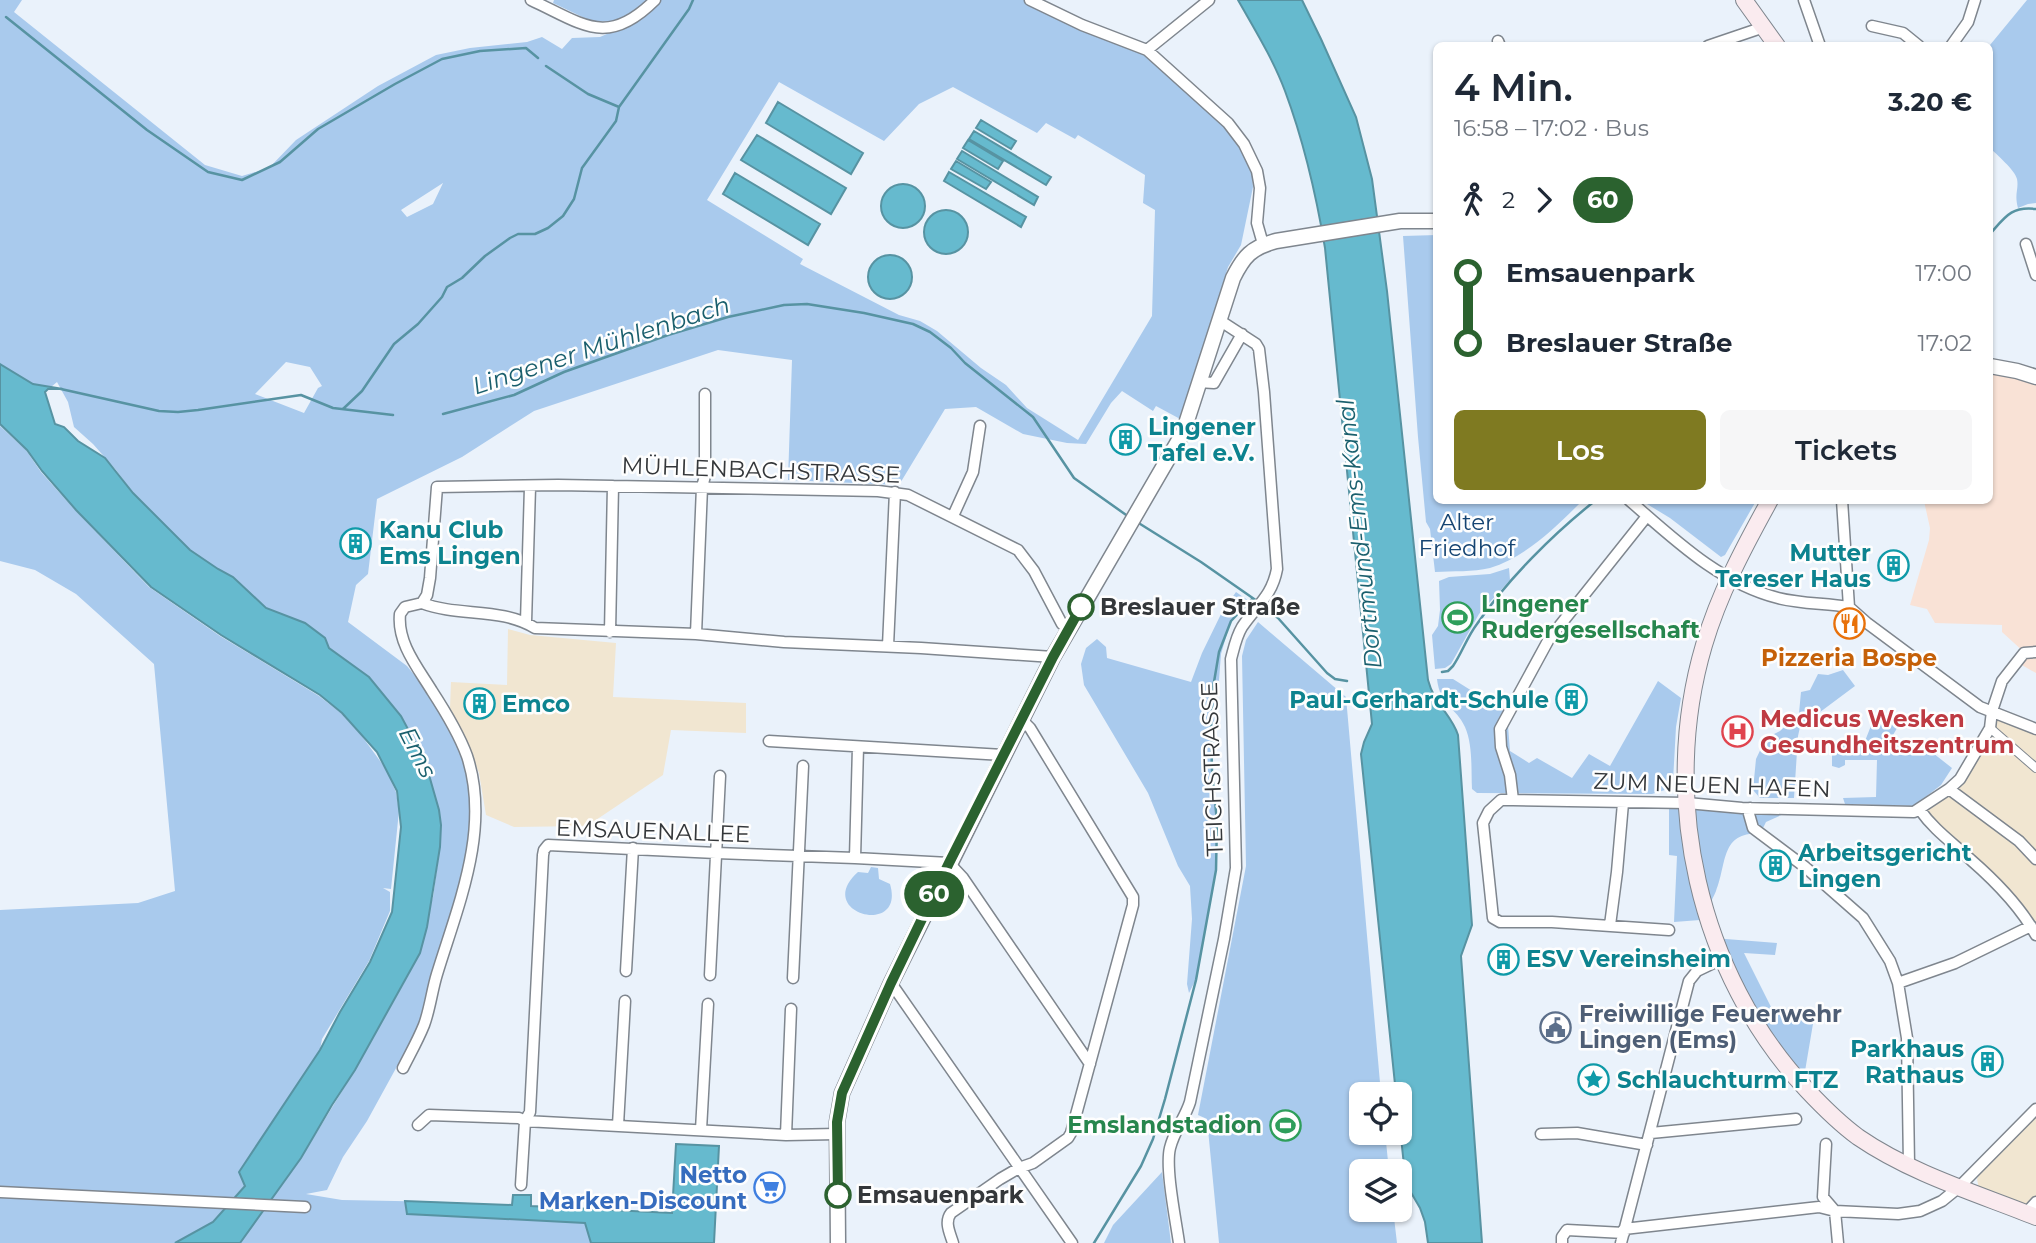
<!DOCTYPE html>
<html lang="de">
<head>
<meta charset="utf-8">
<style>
	:root { --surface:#fff; --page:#f6f6f7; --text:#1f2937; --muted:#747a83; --accent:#7f7a21 }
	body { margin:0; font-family:Montserrat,sans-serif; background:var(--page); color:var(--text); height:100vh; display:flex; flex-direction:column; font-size:26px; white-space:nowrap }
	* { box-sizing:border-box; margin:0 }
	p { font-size:23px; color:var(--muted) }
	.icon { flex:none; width:38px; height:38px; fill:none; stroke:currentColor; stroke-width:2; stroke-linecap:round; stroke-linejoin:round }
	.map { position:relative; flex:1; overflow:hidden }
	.drawer { position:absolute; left:1433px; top:42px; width:560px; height:462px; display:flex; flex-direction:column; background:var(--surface); border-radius:10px; box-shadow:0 2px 5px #0004 }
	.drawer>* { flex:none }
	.badge { padding:0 14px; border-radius:23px; font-size:24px; line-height:46px }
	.tools { position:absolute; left:1349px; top:1082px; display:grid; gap:14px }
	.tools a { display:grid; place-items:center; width:63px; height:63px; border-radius:10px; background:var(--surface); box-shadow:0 2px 5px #0004; font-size:35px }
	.map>.badge { position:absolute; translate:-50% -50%; box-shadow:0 0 0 4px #fff }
	.legs { display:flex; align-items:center; gap:10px; height:77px; padding:0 21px; font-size:23px }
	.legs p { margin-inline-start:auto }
	.headline { display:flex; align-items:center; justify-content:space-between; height:119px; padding:0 21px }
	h1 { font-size:38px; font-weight:600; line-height:52px }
	.button { display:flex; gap:14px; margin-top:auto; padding:14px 21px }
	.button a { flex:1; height:80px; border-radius:10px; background:var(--accent); color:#fff; font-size:28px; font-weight:600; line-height:80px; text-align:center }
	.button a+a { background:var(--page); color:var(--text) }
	ul { padding:0 21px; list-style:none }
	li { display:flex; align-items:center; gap:24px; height:70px; font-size:26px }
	li i { display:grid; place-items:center; width:10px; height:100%; margin:0 9px; background:currentColor }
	li i::after { content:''; width:18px; height:18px; margin:-9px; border:5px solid; border-radius:50%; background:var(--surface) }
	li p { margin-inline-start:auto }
	li:first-child i { background:linear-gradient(#0000 50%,currentColor 0) }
	li:last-child i { background:linear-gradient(currentColor 50%,#0000 0) }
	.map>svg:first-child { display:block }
	.commercial { fill:#f1e6d1 }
	.medical { fill:#f9e2d6 }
	.green { fill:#a9caed; fill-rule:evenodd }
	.water { fill:#66bace; stroke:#5793a2; stroke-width:2 }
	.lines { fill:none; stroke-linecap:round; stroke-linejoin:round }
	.stream { stroke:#5793a2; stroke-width:2.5 }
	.pedestrian-casing { stroke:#7f868e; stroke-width:10 }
	.minor-casing { stroke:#7f868e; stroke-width:13 }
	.tertiary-casing { stroke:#7f868e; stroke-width:17 }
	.secondary-casing { stroke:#7f868e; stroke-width:18 }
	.pedestrian { stroke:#fff; stroke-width:8 }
	.minor { stroke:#fff; stroke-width:10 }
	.tertiary { stroke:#fff; stroke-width:14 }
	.secondary { stroke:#faebef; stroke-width:16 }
	.line-1-casing { stroke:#fff; stroke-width:16 }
	.line-1 { stroke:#2b622f; stroke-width:10 }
	.stop-1-dot { fill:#fff; stroke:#2b622f; stroke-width:3.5 }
	.labels { text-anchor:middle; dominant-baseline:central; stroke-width:5; stroke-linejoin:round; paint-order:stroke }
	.culture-label { font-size:23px; font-weight:bold; fill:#0d838f; stroke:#fefefe; text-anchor:start }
	.street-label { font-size:23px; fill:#34373a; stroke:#fefefe }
	.park-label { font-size:23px; fill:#154472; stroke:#fefefe }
	.leisure-label { font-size:23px; font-weight:bold; fill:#27864d; stroke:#fefefe; text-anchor:start }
	.stop-label { font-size:23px; font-weight:bold; fill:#34373a; stroke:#fefefe; text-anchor:start }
	.food-label { font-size:23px; font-weight:bold; fill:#c56008; stroke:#fefefe }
	.health-label { font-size:23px; font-weight:bold; fill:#be3a42; stroke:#fefefe; text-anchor:start }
	.service-label { font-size:23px; font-weight:bold; fill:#4e5e75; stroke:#fefefe; text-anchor:start }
	.shop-label { font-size:23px; font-weight:bold; fill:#366cbe; stroke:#fefefe; text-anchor:end }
	.water-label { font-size:24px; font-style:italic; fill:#1a5f6d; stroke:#fefefe }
</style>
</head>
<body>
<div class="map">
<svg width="2036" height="1243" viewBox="0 0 2036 1243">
	<rect width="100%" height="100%" fill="#eaf2fb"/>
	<path class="commercial" d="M508,629L530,635L616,643L613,697L746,703V733L671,730L663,775L587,826L514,827L486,815L479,773L468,745L450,708L451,682L507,685Z
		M1994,714L2036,729V928L1919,812L1952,786Z
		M2036,1110V1208L1979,1189L1977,1179L1986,1160Z"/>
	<path class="medical" d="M1990,366L2036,377V673L2020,664L2025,653L2002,632V625L1935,623L1927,609L1910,605L1929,540L1930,528L1924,501L1990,500Z"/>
	<path class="green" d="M0,0H22L14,12L205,165L242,176L269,168L296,140L378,86L436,55L470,48L527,42L542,37L562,49L572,38L600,37L616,30L614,21L593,22L553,3L554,0H1029L1154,53L1227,123L1251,160L1253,187L1241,245L1228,267L1182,420L1156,406L1153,411L1122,391L1111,403L1086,444L1067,443L1023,434L976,407L945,409L899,485L788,480L792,360L718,350L534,411L462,457L377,499L368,574L356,585L348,622L407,666L429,693L452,730L464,758L470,787L473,821L457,907L423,1019L367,1121L343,1157L327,1190L306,1194L342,1200L447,1202L672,1213L676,1144L719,1146L714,1243H240L301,1158L355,1070L409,974L433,897L440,847L439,810L425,761L401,715L369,677L329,648L325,638L305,623L266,608L233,577L218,569L190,550L133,493L116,470L93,444L74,427L68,402L57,382L51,387L33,384L0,364ZM779,82L884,141L919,104L953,87L1037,133L1046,123L1075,139L1078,135L1145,175L1143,203L1155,210L1152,316L1078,440L1027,408L1006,385L981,368L937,331L920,321L899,315L800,264L803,259L707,200ZM443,183L433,204L407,217L401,210ZM286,362L310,367L322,386L318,388L304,413L255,394Z
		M2027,0H2036V203L2028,204L2018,208C2014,194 2019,189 2017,179C2015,170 1996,154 1990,148V45Z
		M1437,235V500L1582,501C1556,527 1526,557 1490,568C1473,572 1453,571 1435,572L1430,529L1426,522L1418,437L1403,236Z
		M0,426L26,450L41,472L75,510L149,587L220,636L319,696L341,713L361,735L386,769L396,792L399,811L391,889L383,888L390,892V911L369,961L322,1039L320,1050L240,1172L245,1185L213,1222L175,1243H0V910L138,903L175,891L154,664L76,594L35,570L0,561Z
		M1642,501H1756L1725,555L1721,557L1670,518Z
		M1509,568L1510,580L1479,614L1451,664L1445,668L1435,669L1432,635L1438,626L1440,610L1439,581L1449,577L1490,574Z
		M1236,592L1249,601L1231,620L1221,654L1212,770L1217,822L1216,870L1196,979L1189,993L1187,984L1192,919L1190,886L1178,866L1148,793L1084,685L1081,664L1086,648L1097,639L1106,647L1107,658L1191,682L1202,653L1222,612Z
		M1258,622L1346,697L1381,1094H1362V1132H1385L1389,1171H1362V1209H1393L1397,1243H1219L1207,1119L1198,1115L1246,866L1242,656L1246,640Z
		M1843,670L1855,686L1800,727L1798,736L1794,798H1760L1753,790L1756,759L1766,738L1780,731L1799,713L1801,692L1810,690L1818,674L1828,675Z
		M1437,679H1453L1507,713L1510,751L1529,763L1537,758L1572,778L1589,754L1610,766L1658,681L1681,698L1676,727L1673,781L1668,789L1652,794L1477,793L1472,789C1471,770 1473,745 1465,727C1456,707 1440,706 1437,679Z
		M1878,708L1900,723L1893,735L1917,754L1924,746L1952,768L1941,785L1914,806L1845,804L1843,798L1876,797L1877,760H1845V765L1839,768L1832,766V741H1865Z
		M1669,807L1708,811L1788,812L1766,822L1760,834C1720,831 1727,865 1716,891C1712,901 1705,911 1700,920L1674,922L1677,856L1669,855Z
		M871,867L878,868L879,879L890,884C906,938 812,913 858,872L868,873Z
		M1713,938L1777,943L1775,955L1744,953L1771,1007L1815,1012L1803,1083L1794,1077Z
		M1162,1172L1171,1243H1104L1113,1225Z"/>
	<path class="water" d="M1238,0H1302L1321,39L1356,117L1372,179L1387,291L1428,680C1434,704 1452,715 1458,735L1472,925L1461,956L1482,1243H1428L1425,1222L1420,1208L1406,1184L1400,1128V1094H1396L1361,754L1364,742L1372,724L1325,248C1316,194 1304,142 1285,91C1273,59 1255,30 1238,0Z
		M778,102L863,153L851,174L766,123Z
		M981,120L1016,141L1011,149L976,128Z
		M974,131L1051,177L1046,185L969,139Z
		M757,135L846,188L831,214L741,160Z
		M968,140L1003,161L998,169L963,148Z
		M962,151L1038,197L1034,205L957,159Z
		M956,161L991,182L986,189L951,169Z
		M949,172L1026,217L1021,227L944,181Z
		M735,173L820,224L808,245L723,194Z
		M881 206a22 22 0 1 1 44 0a22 22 0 1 1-44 0Z
		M924 232a22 22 0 1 1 44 0a22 22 0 1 1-44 0Z
		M868 277a22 22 0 1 1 44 0a22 22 0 1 1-44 0Z
		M0,364L33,384L63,389H48L45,392L55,424L64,427L78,441L105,458L133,493L190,550L218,569L233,577L266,608L305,623L325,638L329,648L369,677L401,716L425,761L439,810L441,825L440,847L427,927L420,953L355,1070L332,1105L301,1158L240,1243H175L213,1222L245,1186L239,1172L320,1050L340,1012L370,962L392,912L401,827L397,791L377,752L342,713L320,695L221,635L151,587L76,510L42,471L27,450L0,424Z
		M676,1144L719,1146L714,1243H591L585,1223L407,1214L405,1201L512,1205L513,1195H531V1206L672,1213Z"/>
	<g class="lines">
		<path class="stream" d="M6,17L147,130L208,172L242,180L280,162L318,129L395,84L442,59L480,51L526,48L538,58
			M546,66L588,94L619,107
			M1990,234C2005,217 2011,206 2036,209
			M61,389L159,411L178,412L198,410L301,395L333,408L393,415
			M343,409L362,391L394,344L418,324L442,297L447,287L462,278L485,256L510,238L518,234H535L548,228L563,216L574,199L582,168L616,121L619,107L689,9L693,0
			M443,414L514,395L564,372L668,335L728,317L784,305L807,304L864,313L913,324L930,332L951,348L965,363L1033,417L1074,478L1129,517
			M1137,522L1201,562L1257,601
			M1262,606L1278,618L1327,673L1335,679L1347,681
			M1442,672L1448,671L1453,666C1462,653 1467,637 1477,624C1508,579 1553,534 1596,500
			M1094,1243L1141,1166L1153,1139L1165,1099L1196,980L1216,870L1217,822L1212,770L1211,728L1213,688L1219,652L1231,621L1252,599"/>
		<defs>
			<path id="pedestrian" d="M1990,728L2036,768"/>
			<path id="minor" d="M531,0C583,24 607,48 655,0
				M1030,0L1082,25L1147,50L1228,123L1244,144L1257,171L1260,188L1257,223L1263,244
				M1804,0L1820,46
				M1872,26L1903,33L1919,46
				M1498,41L1500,46
				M1708,46L1764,27
				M1951,46L1968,22L1975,0
				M1147,50L1209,0
				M2026,244L2036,275
				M1198,382L1214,383L1242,334
				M1629,500C1674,539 1719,583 1778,598C1802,604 1825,603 1849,607
				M1842,500L1849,607L1867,623L1980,707L2036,729
				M953,516L973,472L980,426
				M422,603L427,595L430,578L437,487L558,485L878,491L908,495L1018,550L1034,571L1062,624L1070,627
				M422,603C458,617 501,607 535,628L696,634L784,642L921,648L1053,657
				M526,622L530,487
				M610,632L613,486
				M696,634L702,487L705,476V394
				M888,646L895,492
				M769,741L1003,755
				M1949,789L2019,841L2036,859
				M1513,800L1510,775L1501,747L1500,729L1549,639L1647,516
				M1750,808L1749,814L1753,828L1805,867L1863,918L1890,961L1898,983L1907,1038L1909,1165
				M1920,810C1934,830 1953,843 1971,860C1994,880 2021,908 2036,935
				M855,858L858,747
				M1610,925L1617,872L1623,803
				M1669,930L1552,922H1500L1493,918L1483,823L1489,811L1501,800H1513L1687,803L1742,808L1914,812L1949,789L1960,779L1990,728L1992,711L2002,681L2024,653L2036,652
				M626,971L633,848
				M710,975L720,776
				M793,978L803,766
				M891,983L1072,1243
				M1898,983L1955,963L2031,926
				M403,1068C410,1054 418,1040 424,1025C430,1009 432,990 437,974C458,905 491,829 467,756C459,734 445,711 432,691C418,668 397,643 400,614L405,607L422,603
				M418,1125L429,1115L519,1118L525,1121L786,1135L837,1134
				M618,1125L625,1001
				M701,1130L708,1004
				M1651,1133L1796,1119
				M1541,1134L1577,1133L1647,1145
				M786,1135L791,1009
				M1826,1144L1823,1197L1835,1211L1838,1243
				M521,1185L525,1121L530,1112L543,855L544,850L548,845L716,853L855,858L949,863L963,878L1090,1064
				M0,1192L305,1207
				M2026,1213L2036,1202
				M1624,1229L1819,1207L1835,1211L1898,1214L1920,1211L1942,1201L1958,1188L2036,1109
				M953,1243C950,1233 944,1222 951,1213L1000,1179L1019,1168L1033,1163L1068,1138L1071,1133L1133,905V897L1030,728L1021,719
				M1179,1243C1176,1221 1165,1168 1170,1148C1174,1131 1185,1118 1190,1102L1224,939L1236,868L1231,659C1234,648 1236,637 1242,627C1257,605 1272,596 1277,569L1264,392L1259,349L1256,344L1219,320
				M1562,1243V1237L1567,1230L1624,1233
				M1621,1243L1689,981L1697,971L1722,959"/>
			<path id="tertiary" d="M1990,366L2017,371L2036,377
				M838,1243L837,1122L842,1093L891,983L1053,657L1183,433L1233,278C1244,256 1251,248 1276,241L1400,221H1437"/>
			<path id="secondary" d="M1744,0L1777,46
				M1770,500C1744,547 1719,594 1704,645C1659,797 1698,974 1807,1090C1823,1107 1839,1123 1858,1137C1912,1174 1976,1193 2036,1217"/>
		</defs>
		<use href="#pedestrian" class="pedestrian-casing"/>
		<use href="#minor" class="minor-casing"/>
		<use href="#tertiary" class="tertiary-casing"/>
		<use href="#secondary" class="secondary-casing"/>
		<use href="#pedestrian" class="pedestrian"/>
		<use href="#minor" class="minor"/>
		<use href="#tertiary" class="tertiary"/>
		<use href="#secondary" class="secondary"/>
	</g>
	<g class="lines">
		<defs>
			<path id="line-1" d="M838,1195L837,1122L842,1093L891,983L949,863L1053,657L1081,607"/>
		</defs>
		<use href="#line-1" class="line-1-casing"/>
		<use href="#line-1" class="line-1"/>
	</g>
	<defs>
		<symbol id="building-ring" viewBox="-11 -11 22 22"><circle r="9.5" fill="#fefefe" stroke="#0f9aa8" stroke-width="1.5"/><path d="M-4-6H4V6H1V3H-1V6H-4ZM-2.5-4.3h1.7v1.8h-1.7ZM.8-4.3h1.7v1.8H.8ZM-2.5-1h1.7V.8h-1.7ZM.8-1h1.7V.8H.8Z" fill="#0f9aa8"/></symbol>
		<symbol id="stadium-ring" viewBox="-11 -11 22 22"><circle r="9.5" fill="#fefefe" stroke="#2e9e5b" stroke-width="1.5"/><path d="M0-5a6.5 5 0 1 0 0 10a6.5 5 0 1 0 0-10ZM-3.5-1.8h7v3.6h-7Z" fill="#2e9e5b"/></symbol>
		<symbol id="restaurant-ring" viewBox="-11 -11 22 22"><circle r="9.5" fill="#fefefe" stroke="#e8710a" stroke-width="1.5"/><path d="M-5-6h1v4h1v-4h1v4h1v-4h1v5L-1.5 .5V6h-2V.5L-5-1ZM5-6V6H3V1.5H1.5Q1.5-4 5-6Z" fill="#e8710a"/></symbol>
		<symbol id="hospital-ring" viewBox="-11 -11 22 22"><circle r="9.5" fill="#fefefe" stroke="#e0444e" stroke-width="1.5"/><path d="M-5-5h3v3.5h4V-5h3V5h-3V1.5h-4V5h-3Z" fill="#e0444e"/></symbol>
		<symbol id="civic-ring" viewBox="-11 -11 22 22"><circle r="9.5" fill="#fefefe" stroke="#5c6f8a" stroke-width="1.5"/><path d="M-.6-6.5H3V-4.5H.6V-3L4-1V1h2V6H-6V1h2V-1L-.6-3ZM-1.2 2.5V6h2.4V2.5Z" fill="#5c6f8a"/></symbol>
		<symbol id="sight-ring" viewBox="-11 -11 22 22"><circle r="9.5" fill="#fefefe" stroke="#0f9aa8" stroke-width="1.5"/><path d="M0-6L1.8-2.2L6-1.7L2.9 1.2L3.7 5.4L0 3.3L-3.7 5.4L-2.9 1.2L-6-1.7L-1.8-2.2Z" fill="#0f9aa8"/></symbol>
		<symbol id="supermarket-ring" viewBox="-11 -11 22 22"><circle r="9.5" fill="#fefefe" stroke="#3f7fe0" stroke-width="1.5"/><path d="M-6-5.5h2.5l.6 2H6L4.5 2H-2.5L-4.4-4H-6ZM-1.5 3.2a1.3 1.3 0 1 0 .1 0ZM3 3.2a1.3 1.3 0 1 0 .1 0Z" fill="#3f7fe0"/></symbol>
	</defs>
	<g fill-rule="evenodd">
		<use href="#building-ring" x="1108" y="422" width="35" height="35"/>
		<use href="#building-ring" x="338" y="526" width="35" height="35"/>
		<use href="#building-ring" x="1876" y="548" width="35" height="35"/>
		<use href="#stadium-ring" x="1440" y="600" width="35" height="35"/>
		<use href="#restaurant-ring" x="1832" y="606" width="35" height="35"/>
		<use href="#building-ring" x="1554" y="682" width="35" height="35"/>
		<use href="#building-ring" x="462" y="686" width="35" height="35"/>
		<use href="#hospital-ring" x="1720" y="714" width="35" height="35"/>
		<use href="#building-ring" x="1758" y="848" width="35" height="35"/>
		<use href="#building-ring" x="1486" y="942" width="35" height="35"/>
		<use href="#civic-ring" x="1538" y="1010" width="35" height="35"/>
		<use href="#building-ring" x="1970" y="1044" width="35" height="35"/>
		<use href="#sight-ring" x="1576" y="1062" width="35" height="35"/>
		<use href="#stadium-ring" x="1268" y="1108" width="35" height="35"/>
		<use href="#supermarket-ring" x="752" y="1170" width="35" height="35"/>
	</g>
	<g class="stop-1-dot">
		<circle cx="1081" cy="607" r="12"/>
		<circle cx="838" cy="1195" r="12"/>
	</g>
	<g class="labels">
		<g class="culture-label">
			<text x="1148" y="427">Lingener<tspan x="1148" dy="26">Tafel e.V.</tspan></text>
			<text x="379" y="530">Kanu Club<tspan x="379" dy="26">Ems Lingen</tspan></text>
			<text x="1871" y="553" text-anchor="end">Mutter<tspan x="1871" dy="26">Tereser Haus</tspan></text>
			<text x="1549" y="700" text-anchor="end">Paul-Gerhardt-Schule</text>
			<text x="502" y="704">Emco</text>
			<text x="1798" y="853">Arbeitsgericht<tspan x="1798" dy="26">Lingen</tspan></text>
			<text x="1526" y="959">ESV Vereinsheim</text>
			<text x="1964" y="1049" text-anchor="end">Parkhaus<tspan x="1964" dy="26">Rathaus</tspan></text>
			<text x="1617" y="1080">Schlauchturm FTZ</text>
		</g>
		<g class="street-label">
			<text transform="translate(761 470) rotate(2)">MÜHLENBACHSTRASSE</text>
			<text transform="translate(1212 769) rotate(-92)">TEICHSTRASSE</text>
			<text transform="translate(1712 785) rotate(2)">ZUM NEUEN HAFEN</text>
			<text transform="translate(653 831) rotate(2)">EMSAUENALLEE</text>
		</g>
		<g class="park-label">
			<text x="1467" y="522">Alter<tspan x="1467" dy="26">Friedhof</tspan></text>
		</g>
		<g class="leisure-label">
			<text x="1481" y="604">Lingener<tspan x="1481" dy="26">Rudergesellschaft</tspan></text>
			<text x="1262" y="1125" text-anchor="end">Emslandstadion</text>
		</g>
		<g class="stop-label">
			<text x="1100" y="607">Breslauer Straße</text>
			<text x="857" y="1195">Emsauenpark</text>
		</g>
		<g class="food-label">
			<text x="1849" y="658">Pizzeria Bospe</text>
		</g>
		<g class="health-label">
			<text x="1760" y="719">Medicus Wesken<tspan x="1760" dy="26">Gesundheitszentrum</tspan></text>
		</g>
		<g class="service-label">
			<text x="1579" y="1014">Freiwillige Feuerwehr<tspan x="1579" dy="26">Lingen (Ems)</tspan></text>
		</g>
		<g class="shop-label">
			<text x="747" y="1175">Netto<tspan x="747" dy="26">Marken-Discount</tspan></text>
		</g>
		<g class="water-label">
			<text transform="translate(601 345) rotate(-18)">Lingener Mühlenbach</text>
			<text transform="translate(1359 534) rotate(-96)">Dortmund-Ems-Kanal</text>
			<text transform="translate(418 752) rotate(63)">Ems</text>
		</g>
	</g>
</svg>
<div class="tools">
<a><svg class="icon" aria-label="locate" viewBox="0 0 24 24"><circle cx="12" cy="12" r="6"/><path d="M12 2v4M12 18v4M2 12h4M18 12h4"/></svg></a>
<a><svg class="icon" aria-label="layers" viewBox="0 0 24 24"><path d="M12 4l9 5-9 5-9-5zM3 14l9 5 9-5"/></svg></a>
</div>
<b class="badge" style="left:934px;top:894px;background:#2b622f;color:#fff">60</b>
<section class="drawer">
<div class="headline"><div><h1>4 Min.</h1><p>16:58 – 17:02 · Bus</p></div><b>3.20 €</b></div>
<div class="legs"><svg class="icon" aria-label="walk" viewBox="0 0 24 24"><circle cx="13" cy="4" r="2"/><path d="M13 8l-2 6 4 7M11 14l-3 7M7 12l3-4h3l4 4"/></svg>2<svg class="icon" aria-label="forward" viewBox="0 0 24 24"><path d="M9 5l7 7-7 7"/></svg><b class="badge" style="background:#2b622f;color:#fff">60</b></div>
<ul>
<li><i style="color:#2b622f"></i><b>Emsauenpark</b><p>17:00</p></li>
<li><i style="color:#2b622f"></i><b>Breslauer Straße</b><p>17:02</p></li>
</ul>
<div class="button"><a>Los</a><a>Tickets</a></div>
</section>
</div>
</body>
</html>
